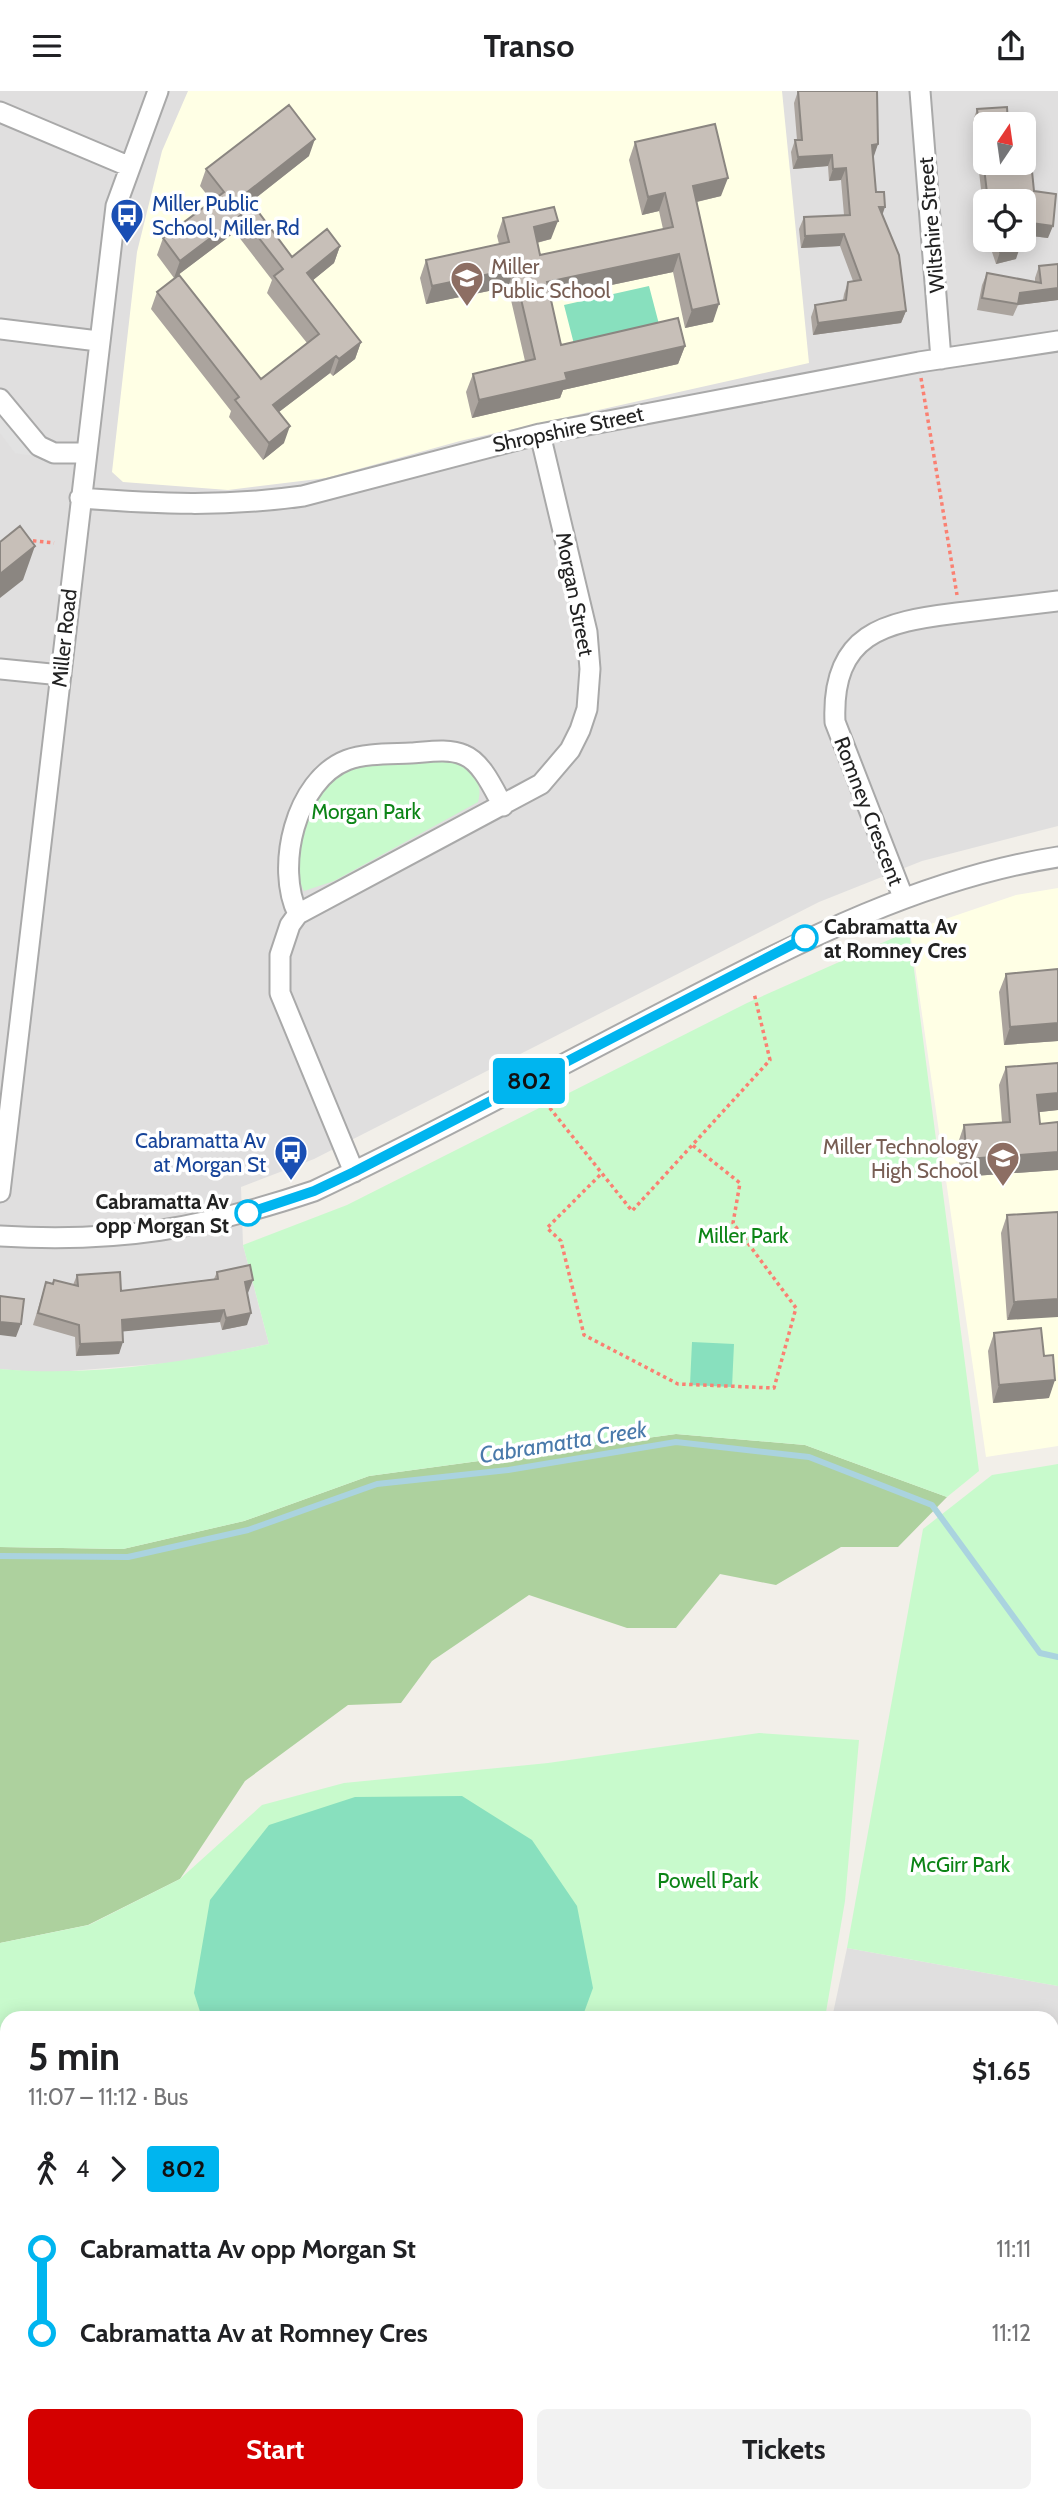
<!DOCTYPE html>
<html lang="en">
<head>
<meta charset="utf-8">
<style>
	:root { --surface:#fff; --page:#f2f2f2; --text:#202124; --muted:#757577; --accent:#d40000 }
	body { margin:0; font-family:Cabin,sans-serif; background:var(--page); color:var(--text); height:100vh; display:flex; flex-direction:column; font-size:26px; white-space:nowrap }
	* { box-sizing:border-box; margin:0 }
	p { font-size:23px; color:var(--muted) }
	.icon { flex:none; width:38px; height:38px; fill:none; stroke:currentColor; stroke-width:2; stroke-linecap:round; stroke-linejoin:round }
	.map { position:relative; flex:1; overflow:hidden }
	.details { position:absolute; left:0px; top:1920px; width:1059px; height:492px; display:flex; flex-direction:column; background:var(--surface); border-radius:21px 21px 0 0; box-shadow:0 4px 18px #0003 }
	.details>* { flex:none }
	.badge { padding:0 14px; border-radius:5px; font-size:24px; line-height:46px }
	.needle { width:46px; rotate:13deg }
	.tools { position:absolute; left:973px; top:21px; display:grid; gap:14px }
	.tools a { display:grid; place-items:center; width:63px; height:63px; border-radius:10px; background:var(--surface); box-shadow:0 4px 18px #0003; font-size:35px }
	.map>.badge { position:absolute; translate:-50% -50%; box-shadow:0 0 0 4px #fff }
	.legs { display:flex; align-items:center; gap:10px; height:77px; padding:0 28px; font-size:23px }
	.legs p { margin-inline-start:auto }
	.head { display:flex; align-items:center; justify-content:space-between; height:119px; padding:0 28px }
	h1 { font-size:38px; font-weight:700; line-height:52px }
	.button { display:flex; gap:14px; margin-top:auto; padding:14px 28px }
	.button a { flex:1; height:80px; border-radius:10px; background:var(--accent); color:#fff; font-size:28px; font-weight:700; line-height:80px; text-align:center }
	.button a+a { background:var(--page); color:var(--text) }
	ul { padding:0 28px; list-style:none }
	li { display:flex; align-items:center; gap:24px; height:84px; font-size:26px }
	li i { display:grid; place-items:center; width:10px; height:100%; margin:0 9px; background:currentColor }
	li i::after { content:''; width:18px; height:18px; margin:-9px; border:5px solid; border-radius:50%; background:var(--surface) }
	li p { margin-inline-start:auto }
	li:first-child i { background:linear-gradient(#0000 50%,currentColor 0) }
	li:last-child i { background:linear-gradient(currentColor 50%,#0000 0) }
	header { display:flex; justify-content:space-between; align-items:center; height:91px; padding:0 28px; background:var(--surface); font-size:32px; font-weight:700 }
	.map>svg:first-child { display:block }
	.residential { fill:#e0dfdf; fill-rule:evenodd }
	.industrial { fill:#ebdbe8 }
	.education { fill:#ffffe5 }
	.forest { fill:#add19e }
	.park { fill:#c8facc }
	.pitch { fill:#88e0be }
	.parking { fill:#e2e2e2 }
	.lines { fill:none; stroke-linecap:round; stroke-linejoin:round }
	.stream { stroke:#aad3df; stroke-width:6 }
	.minor-casing { stroke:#a9a9a9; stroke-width:23 }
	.major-casing { stroke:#a06b00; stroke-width:28 }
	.path { stroke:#fa8072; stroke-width:3.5; stroke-dasharray:3.5 3.5; stroke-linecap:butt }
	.minor { stroke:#fff; stroke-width:19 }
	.major { stroke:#fcd6a4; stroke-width:24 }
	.wall { fill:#aba49e }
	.shaded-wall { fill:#8b8681 }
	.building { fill:#c7bfb8; stroke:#8b8681; stroke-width:2 }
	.line-1-casing { stroke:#fff; stroke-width:16 }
	.line-1 { stroke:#00b5ef; stroke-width:10 }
	.stop-1-dot { fill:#fff; stroke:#00b5ef; stroke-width:3.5 }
	.labels { text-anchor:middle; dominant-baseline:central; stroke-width:7; stroke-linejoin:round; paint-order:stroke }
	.transit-label { font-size:21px; fill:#164399; stroke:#fff; text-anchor:start }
	.street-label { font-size:21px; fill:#222; stroke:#fff }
	.education-label { font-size:21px; fill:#785e54; stroke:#fff; text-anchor:start }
	.park-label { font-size:21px; fill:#0c8416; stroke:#fff }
	.stop-label { font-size:21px; font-weight:bold; fill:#222; stroke:#fff; text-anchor:start }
	.water-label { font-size:23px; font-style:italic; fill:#4a7aab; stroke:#fff }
</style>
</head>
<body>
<header><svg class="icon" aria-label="menu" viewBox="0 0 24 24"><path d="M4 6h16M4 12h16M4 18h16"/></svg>Transo<svg class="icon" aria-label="share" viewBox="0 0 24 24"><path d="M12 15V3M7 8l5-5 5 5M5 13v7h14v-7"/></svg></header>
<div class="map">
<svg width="1058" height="2411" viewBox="0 0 1058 2411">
	<rect width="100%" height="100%" fill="#f2efe9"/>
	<path class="residential" d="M0,0H1058V735L922,770L819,811L314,1068L241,1096L243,1154L269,1253L183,1271L45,1282L0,1278ZM985,33H1024V72H985ZM985,110H1024V149H985Z
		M847,1857L1058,1895V2231L1052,2230V1927H832Z"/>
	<path class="industrial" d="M1052,2399L1058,2400V2411H497L500,2404H1052Z"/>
	<path class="education" d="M188,0H782L809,272L460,350L326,387L228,399L123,391L112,381L137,161L162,60Z
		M1058,797V1355L986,1366L910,840L1016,804Z"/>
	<path class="forest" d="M676,1343L805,1354L947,1406L898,1456H841L776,1494L720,1483L676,1537H627L529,1504L432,1570L401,1612L348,1614L245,1690L180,1788L88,1834L0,1852V1456L123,1458L244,1430L369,1385Z"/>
	<path class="park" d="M454,667C471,677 484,690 478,711L334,790L304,800C294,781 298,757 303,737C323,660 390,672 454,667Z
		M909,840L979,1380L947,1406L805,1354L676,1343L369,1385L244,1430L123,1458L0,1456V1278C90,1286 180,1272 269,1253L243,1154L347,1114L747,912Z
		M1058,1373V1895L847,1857L923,1438L992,1384Z
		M759,1642L859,1649L845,1810L825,1927H7V2037L0,2035V1852L89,1834L180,1788L262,1714L344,1692L548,1672Z"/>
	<path class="pitch" d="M649,195L660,237L575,257L564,214Z
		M692,1251L734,1253L732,1296L690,1294Z
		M462,1705L532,1749L577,1815L593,1897L582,1927H202L194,1902L210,1809L269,1734L355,1706Z"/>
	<path class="parking" d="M0,319L35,365L15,362L0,342Z"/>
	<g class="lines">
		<path class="stream" d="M0,1465L128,1466L248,1439L377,1393L508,1379L676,1351L809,1366L932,1414L1040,1562L1058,1566"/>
		<defs>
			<path id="minor" d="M920,0L941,268
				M0,21L128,75
				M0,238L98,250
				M0,308L39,355L54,362H85
				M80,407C158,413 225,416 303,405L540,343L919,271L1058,250
				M0,578L61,584
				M903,806L835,631C831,542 884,531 957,522C990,518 1024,514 1058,510
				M298,823C275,777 295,689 347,669C365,662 391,663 411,662C427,661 449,657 464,664C482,671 494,699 503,715
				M354,1081L280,902V864L290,834L298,823L541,693L570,659L580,639L587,618L590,578L587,541L540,343
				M0,1101L116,115L158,0
				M0,1145C121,1152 200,1138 314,1100C439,1041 560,974 683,911C803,849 923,787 1058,766
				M1052,2040L1058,2041
				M0,2103L7,2104
				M0,2155L7,2157
				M1052,2255L1058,2257
				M1052,2307L1058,2309
				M1052,2371L1058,2372
				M22,2411L25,2404
				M478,2411L481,2404"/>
			<path id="major" d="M0,2079L7,2081
				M0,2130L7,2132
				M1052,2281L1058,2283
				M1052,2337L1058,2339"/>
		</defs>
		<use href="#minor" class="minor-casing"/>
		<use href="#major" class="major-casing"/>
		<path class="path" d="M921,287L957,504
			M26,449L54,452
			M541,1006L632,1120L770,969L754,902
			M600,1084L547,1137L561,1150L584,1244L678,1293L774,1297L796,1217L733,1132L740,1092L691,1053"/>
		<use href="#minor" class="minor"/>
		<use href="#major" class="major"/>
	</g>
	<path class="wall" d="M798,0L878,53L873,65L876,101L882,124L906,220L901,232L813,244L811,226L815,214L843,209L844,203L848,191L853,190L840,155L801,157L799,138L804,126L844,124L841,89L829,90L828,75L793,78L791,61L795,49H797L794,12Z
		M977,18L985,72L1034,100L1048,147L1024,144V110H985V149H1018L1016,168L996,173L991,158L978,159L976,127L981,115H983L973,30Z
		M635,51L721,105L697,111L713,231L685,237L673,181L550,207L561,254L685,255L678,273L563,299L560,307L472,327L466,301L473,283L525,270L508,196L426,213L420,187L426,169L499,153L497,145L503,127L551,148L537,152L540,164L663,138L659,120L642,124L629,69Z
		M309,65L251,111L292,166L340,155L334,172L313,189L361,251L355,268L333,285L330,282L279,321L284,352L263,369L229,326L231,320L151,218L157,201L261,288L307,252L267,202L272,189L235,141L174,187L157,164L163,147L212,110L200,95L206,78Z
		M1039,175L1058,209L1018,214L1013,225L977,219L982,194L987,182L1035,191V187Z
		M1058,878V950L1004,954L999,901L1006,883Z
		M1058,972V1019L1039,1021L1040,1033L1058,1031V1079L960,1086L958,1052L964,1034L1002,1031L999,994L1006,976Z
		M1058,1121L1007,1229L1001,1142L1007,1124Z
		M217,1181L248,1202L247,1234L222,1239L220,1231L123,1240L119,1263L76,1265L75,1246L33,1234L46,1191L52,1192L73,1194L77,1184L121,1200L214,1188Z
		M994,1242L1049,1307L993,1312L988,1260Z
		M688,2404L685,2411H498Z"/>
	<path class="shaded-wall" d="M315,48L309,65L239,120L245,103Z
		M878,53L874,65L868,66L872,54Z
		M832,64L828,75L793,78L798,66Z
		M846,77L841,89L829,90L833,78Z
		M728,87L721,105L687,113L693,95Z
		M665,102L659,120L642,124L648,106Z
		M879,116H885L881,128Z
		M241,124L235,141L174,187L180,170Z
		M558,130L551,148L527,154L534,136Z
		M1024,131L1053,135L1048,147L1024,144Z
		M844,143L840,155L801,157L805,145Z
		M982,147H985V149H994L991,158L978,159Z
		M340,155L334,172L301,199L307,182Z
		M1020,156L1016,168L996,173L1000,161Z
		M679,163L673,181L540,209L547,191Z
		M514,178L508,196L426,213L432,195Z
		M1058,197V209L1018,214L1020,202Z
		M719,213L713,231L685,237L692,219Z
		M906,220L901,232L813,244L818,232Z
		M361,251L355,268L333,285L339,268Z
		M685,255L678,273L563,299L560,307L472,327L479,309L565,282Z
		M336,265L330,282L267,330L273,314Z
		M290,335L284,352L263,369L269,352Z
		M35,455L23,489L0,507V483Z
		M1058,932V950L1004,954L1010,936Z
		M1058,1002V1019L1031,1022L1037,1004Z
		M1058,1061V1079L960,1086L967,1068Z
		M253,1189L248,1202L241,1203L245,1191Z
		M1058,1208V1226L1007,1229L1014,1211Z
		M224,1219L220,1231L118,1241L122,1229Z
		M251,1222L247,1234L222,1239L226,1227Z
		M0,1231L21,1233L16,1246L0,1244Z
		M123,1251L119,1263L76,1265L80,1253Z
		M1055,1289L1049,1307L993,1312L999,1294Z"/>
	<path class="building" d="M798,0H877L878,53L872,54L876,101H884L885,116H879L899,164L906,220L818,232L815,214L846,209L848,191L861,189L844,143L805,145L804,126L850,124L846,77L833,78L832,64L798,66L795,49H802Z
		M289,14L315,48L245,103L292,166L327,138L340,155L307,182L361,251L339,268L336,265L273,314L290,335L269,352L235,309L239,306L157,201L179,184L261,288L319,243L274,185L283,178L241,124L180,170L163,147L224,101L206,78Z
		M1007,16L1008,33H985V72H1024V70H1031L1034,100L1056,103L1053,135L1024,131V110H988L977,18Z
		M715,33L728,87L693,95L719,213L692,219L679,163L547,191L561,254L678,227L685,255L565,282L567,289L479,309L473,283L535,268L514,178L432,195L426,169L509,151L503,127L554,116L558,130L534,136L540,164L673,136L665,102L648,106L635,51Z
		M981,115H985V147H982Z
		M996,149H1018L1020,156L1000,161Z
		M1058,173V197L1020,202L1018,213L982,207L987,182L1041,192L1039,175Z
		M20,435L35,455L0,483V451Z
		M1058,878V932L1010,936L1006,883Z
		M1058,972V1002L1037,1004L1040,1033L1058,1031V1061L967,1068L964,1034L1010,1031L1006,976Z
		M1058,1121V1208L1014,1211L1007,1124Z
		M250,1174L253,1189L245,1191L251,1222L226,1227L224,1219L122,1229L123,1251L80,1253L79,1234L38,1222L46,1191L53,1193L54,1189L78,1195L77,1184L120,1181L121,1200L218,1188L217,1181Z
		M0,1205L24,1208L21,1233L0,1231Z
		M1041,1237L1044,1265L1053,1264L1055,1289L999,1294L994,1242Z
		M42,2404H319L316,2411H39Z
		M501,2404H688L686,2409L678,2405L676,2411H498Z
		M742,2404H968L985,2411H739Z"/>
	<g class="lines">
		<defs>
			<path id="line-1" d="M248,1122L314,1100L354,1081L805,847"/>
		</defs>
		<use href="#line-1" class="line-1-casing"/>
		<use href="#line-1" class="line-1"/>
	</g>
	<defs>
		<symbol id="bus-pin" viewBox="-11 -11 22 30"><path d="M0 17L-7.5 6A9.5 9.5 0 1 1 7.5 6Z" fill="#1a4fb4" stroke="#fff"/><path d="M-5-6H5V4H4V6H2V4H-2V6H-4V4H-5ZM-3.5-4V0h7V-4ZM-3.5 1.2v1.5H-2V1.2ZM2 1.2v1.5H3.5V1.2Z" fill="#fff"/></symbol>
		<symbol id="school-pin" viewBox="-11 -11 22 30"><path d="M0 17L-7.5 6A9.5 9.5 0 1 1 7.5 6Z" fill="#8d6e63" stroke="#fff"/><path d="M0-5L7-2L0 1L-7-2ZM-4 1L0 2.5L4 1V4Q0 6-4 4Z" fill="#fff"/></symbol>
	</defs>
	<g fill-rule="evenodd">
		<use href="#bus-pin" x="108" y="105" width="38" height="52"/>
		<use href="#school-pin" x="448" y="168" width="38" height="52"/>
		<use href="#bus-pin" x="272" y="1042" width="38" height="52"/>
		<use href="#school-pin" x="984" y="1048" width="38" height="52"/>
	</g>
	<g class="stop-1-dot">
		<circle cx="805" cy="847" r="12"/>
		<circle cx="248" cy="1122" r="12"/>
	</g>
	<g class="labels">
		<g class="transit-label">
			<text x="152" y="112">Miller Public<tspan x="152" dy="24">School, Miller Rd</tspan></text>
			<text x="266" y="1049" text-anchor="end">Cabramatta Av<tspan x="266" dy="24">at Morgan St</tspan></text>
		</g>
		<g class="street-label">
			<text transform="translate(931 134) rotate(-95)">Wiltshire Street</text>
			<text transform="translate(568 338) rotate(-12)">Shropshire Street</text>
			<text transform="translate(575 503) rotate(79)">Morgan Street</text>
			<text transform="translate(64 547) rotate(-84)">Miller Road</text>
			<text transform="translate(869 720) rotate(69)">Romney Crescent</text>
		</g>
		<g class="education-label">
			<text x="491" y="175">Miller<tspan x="491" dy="24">Public School</tspan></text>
			<text x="978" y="1055" text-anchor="end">Miller Technology<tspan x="978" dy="24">High School</tspan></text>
		</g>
		<g class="park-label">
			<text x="366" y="720">Morgan Park</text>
			<text x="743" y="1144">Miller Park</text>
			<text x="960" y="1773">McGirr Park</text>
			<text x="708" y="1789">Powell Park</text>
		</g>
		<g class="stop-label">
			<text x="824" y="835">Cabramatta Av<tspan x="824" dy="24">at Romney Cres</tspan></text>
			<text x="229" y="1110" text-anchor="end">Cabramatta Av<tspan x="229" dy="24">opp Morgan St</tspan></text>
		</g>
		<g class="water-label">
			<text transform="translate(563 1351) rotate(-9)">Cabramatta Creek</text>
		</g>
	</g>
</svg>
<div class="tools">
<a><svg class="needle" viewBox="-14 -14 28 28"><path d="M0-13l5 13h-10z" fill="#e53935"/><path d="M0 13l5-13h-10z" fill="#757577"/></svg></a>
<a><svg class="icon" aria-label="locate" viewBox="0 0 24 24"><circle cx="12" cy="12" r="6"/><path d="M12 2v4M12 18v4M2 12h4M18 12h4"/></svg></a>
</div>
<b class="badge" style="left:529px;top:990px;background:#00b5ef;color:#111">802</b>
<section class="details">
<div class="head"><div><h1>5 min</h1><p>11:07 – 11:12 · Bus</p></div><b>$1.65</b></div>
<div class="legs"><svg class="icon" aria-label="walk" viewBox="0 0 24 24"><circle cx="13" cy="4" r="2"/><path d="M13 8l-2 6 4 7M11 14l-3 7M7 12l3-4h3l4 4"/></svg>4<svg class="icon" aria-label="forward" viewBox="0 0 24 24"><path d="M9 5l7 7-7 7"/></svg><b class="badge" style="background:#00b5ef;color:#111">802</b></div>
<ul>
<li><i style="color:#00b5ef"></i><b>Cabramatta Av opp Morgan St</b><p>11:11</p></li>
<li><i style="color:#00b5ef"></i><b>Cabramatta Av at Romney Cres</b><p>11:12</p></li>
</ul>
<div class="button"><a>Start</a><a>Tickets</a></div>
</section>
</div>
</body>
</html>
